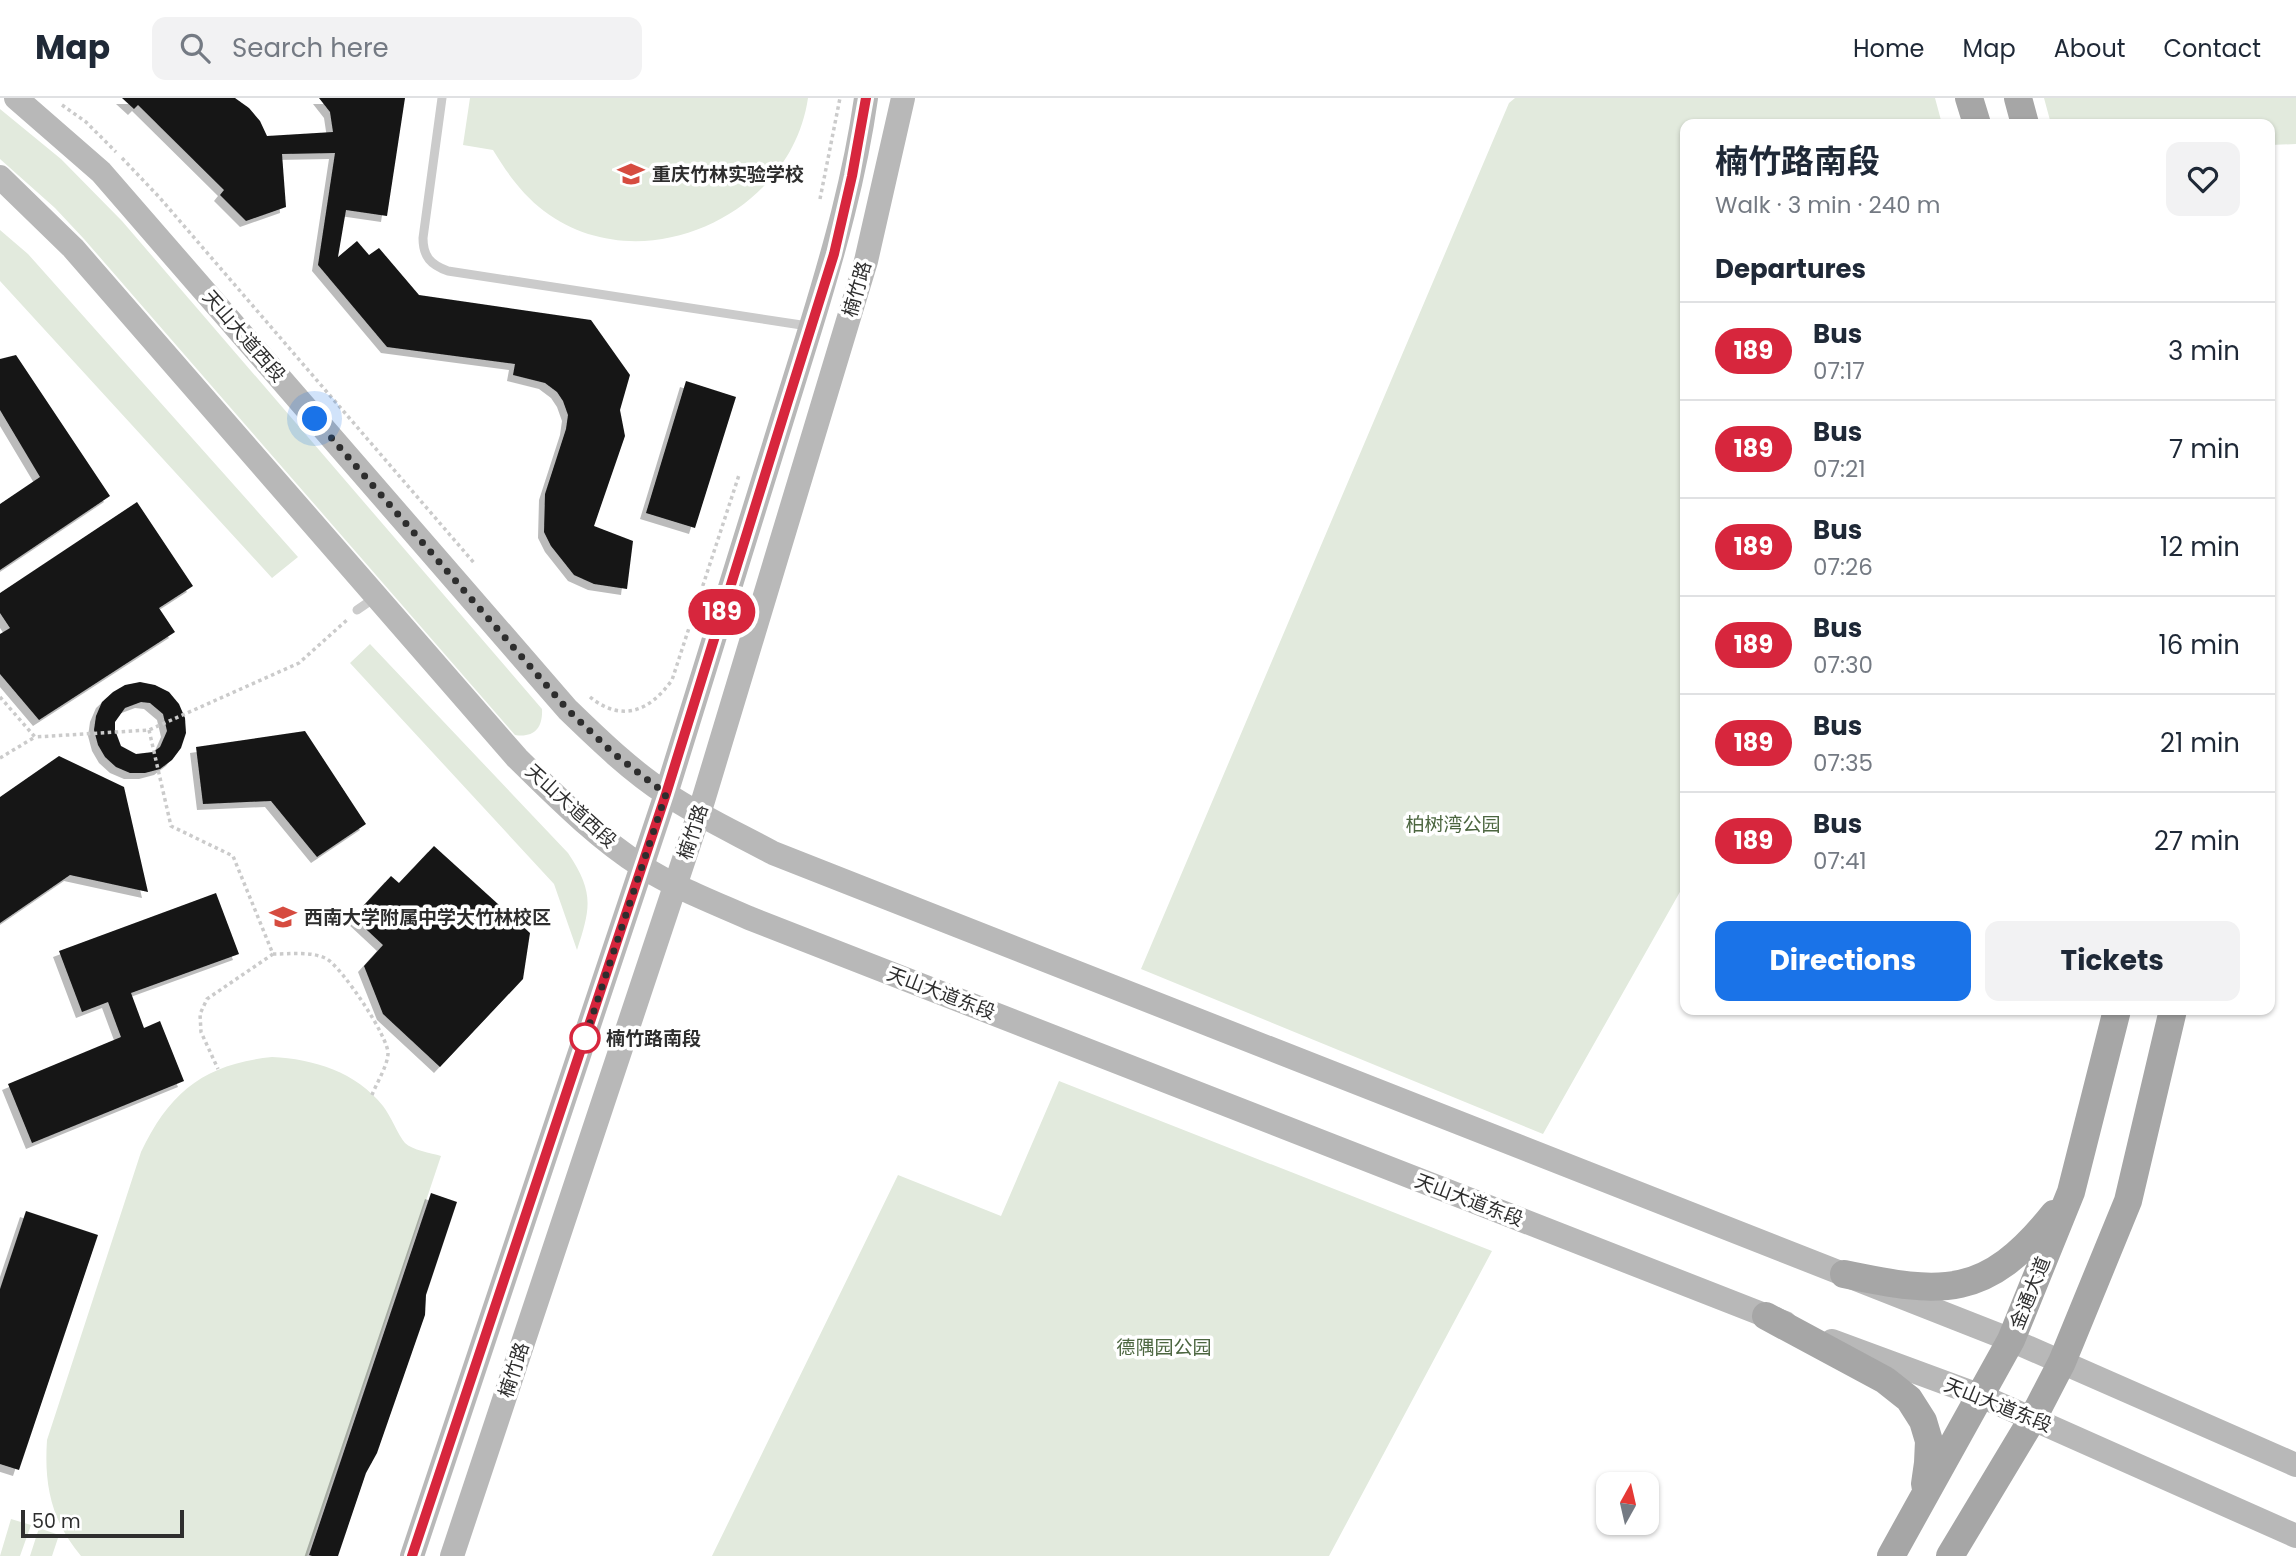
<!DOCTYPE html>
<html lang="en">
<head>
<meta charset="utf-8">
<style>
	:root { --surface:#fff; --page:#f2f2f3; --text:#1f2937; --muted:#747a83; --line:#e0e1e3; --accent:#1a73e8 }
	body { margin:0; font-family:Poppins,"Noto Sans SC",sans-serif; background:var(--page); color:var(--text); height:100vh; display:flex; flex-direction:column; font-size:26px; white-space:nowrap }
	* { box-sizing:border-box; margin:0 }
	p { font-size:23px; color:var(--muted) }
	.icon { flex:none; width:38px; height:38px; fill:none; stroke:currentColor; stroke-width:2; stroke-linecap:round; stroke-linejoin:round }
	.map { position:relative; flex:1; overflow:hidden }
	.panel { position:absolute; left:1680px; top:21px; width:595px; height:896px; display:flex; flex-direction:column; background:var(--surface); border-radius:14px; box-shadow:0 2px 5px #0004 }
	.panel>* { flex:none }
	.badge { padding:0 14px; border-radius:23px; font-size:24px; line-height:46px }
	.needle { width:46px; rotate:8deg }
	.controls { position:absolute; left:1596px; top:1374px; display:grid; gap:14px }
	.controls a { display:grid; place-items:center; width:63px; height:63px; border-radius:14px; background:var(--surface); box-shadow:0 2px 5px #0004; font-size:35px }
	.scale { position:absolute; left:21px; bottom:18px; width:163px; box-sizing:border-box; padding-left:7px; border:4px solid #2e2e2e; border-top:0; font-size:19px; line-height:24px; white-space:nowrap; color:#2e2e2e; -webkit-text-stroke:5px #fff; paint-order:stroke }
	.you { position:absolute; width:35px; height:35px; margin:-18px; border:5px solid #fff; border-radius:50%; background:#1a73e8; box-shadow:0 0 0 10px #1a73e833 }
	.map>.badge { position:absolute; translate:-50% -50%; box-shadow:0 0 0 4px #fff }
	h2 { padding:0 35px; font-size:26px; line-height:63px }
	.round { display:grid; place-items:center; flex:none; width:74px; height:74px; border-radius:14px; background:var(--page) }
	.head { display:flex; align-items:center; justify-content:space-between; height:119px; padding:0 35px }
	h1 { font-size:33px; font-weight:700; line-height:52px }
	.primary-button { display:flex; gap:14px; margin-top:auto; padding:14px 35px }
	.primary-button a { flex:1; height:80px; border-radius:14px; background:var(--accent); color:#fff; font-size:28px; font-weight:700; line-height:80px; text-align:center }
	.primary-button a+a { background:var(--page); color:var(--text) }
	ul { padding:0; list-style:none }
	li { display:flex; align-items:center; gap:21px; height:98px; padding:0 35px; border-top:2px solid var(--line) }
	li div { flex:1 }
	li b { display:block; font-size:26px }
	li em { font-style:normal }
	li .badge { min-width:77px; font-weight:700; text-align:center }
	header { display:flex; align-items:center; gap:42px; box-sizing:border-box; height:98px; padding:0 35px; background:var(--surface); border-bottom:2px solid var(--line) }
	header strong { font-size:33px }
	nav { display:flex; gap:38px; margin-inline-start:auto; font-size:24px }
	.search { width:490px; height:63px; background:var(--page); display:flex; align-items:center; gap:18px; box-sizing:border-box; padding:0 24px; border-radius:14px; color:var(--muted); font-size:26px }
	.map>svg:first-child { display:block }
	.green { fill:#e2eadd }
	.building { fill:#151515; fill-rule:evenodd; filter:url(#shadow) }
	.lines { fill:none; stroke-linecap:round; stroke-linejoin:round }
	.path { stroke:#cbcbcb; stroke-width:3.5; stroke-dasharray:3.5 3.5; stroke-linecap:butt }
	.service { stroke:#cbcbcb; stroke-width:9 }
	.secondary { stroke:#b8b8b8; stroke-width:24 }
	.primary { stroke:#a6a6a6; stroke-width:28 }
	.line-casing { stroke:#fff; stroke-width:16 }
	.line { stroke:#d7263d; stroke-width:10 }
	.walk { stroke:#2e2e2e; stroke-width:7; stroke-dasharray:0 12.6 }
	.stop-dot { fill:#fff; stroke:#d7263d; stroke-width:3.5 }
	.labels { text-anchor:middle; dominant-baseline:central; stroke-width:7; stroke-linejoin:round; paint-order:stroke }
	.poi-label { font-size:19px; font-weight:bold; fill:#2e2e2e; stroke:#fff; text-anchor:start }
	.street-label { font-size:19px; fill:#2e2e2e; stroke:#fff }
	.park-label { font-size:19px; fill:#4c6640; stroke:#fff }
	.stop-label { font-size:19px; font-weight:bold; fill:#2e2e2e; stroke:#fff; text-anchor:start }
</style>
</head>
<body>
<header>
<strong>Map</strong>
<div class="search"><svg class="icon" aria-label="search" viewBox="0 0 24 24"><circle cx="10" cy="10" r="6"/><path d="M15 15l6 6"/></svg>Search here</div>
<nav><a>Home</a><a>Map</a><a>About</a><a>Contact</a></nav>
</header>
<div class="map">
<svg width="2296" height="1458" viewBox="0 0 2296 1458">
	<defs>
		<filter id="shadow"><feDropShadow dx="-6" dy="6" stdDeviation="0" flood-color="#0004"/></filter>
	</defs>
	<rect width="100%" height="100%" fill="#fff"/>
	<path class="green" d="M470,0H808C791,118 641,186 544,113C522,96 507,75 493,52L463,47Z
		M1515,0H1935L1942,26H1685V785L1543,1036L1141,871L1509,5Z
		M2044,0H2296V46L2270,47V26H2051Z
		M0,11L61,61L122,123L542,611C543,630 534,640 515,637L84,141L55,110L0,61Z
		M0,132L28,156L298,459L272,480L0,183Z
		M370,546L568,755C594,794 591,809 577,852L554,786L350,565Z
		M272,959C314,961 356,974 383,1008C391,1018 398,1037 405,1045C412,1052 431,1055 441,1058L307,1458H81C51,1422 44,1387 47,1342L141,1054C170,993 205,966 272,959Z
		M1059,983L1492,1153L1329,1458H712L898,1077L1001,1118Z
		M11,1421L31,1427L20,1458H0Z
		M39,1430L59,1437L52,1458H30Z"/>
	<path class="building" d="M122,0H235L249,10L260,23L267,38L333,34L330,14L319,0H405L387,118L346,112L338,159L357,143L369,157L379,150L419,197L591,222L630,277L620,312L625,338L594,428L633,443L627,491L594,486L574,477L551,448L544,434L545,396L566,331L568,317L563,303L557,294L545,285L513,277L515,266L387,249L318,167L335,55L282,56L286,109L246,123L220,97L224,92L138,7L134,11Z
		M16,257L110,398L0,472V406L40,379L0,312V261Z
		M686,283L736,299L695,430L646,415Z
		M137,404L193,488L159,510L175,534L39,622L0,576V536L10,530L0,515V495Z
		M140,584L155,587L169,594L179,606L185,620L186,635L181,650L172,662L160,671L145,675H130L116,669L105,659L98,647L94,632L96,618L102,604L113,594L125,587ZM141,604L150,605L163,616L167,633L160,649L153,654L136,656L121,648L115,632V624L125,610Z
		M305,633L366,726L317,759L271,703L203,706L196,649Z
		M59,658L124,689L148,794L70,777L0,825V699Z
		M434,748L530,835L523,881L440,969L383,916L364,868L383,847L353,819L391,778L399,785Z
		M216,795L239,856L131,895L144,930L160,923L184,983L32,1045L8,986L121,939L108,904L82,914L59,853Z
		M431,1095L457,1104L426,1197L425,1217L377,1355L366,1375L338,1458H312L309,1457Z
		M26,1113L98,1137L19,1372L0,1366V1191Z"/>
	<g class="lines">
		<path class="path" d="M62,7L86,24L116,54
			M122,60L160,100L475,466
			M820,101L840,0
			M0,599L35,639L149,632L299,565L348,521
			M590,599C622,625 650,613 672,582L739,377
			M149,632L171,728L233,758L273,856L207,901L200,916L201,934L218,971
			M0,660L35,639
			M273,856C290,856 312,853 327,861C342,870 389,939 388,956C387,969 377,984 372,997"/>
		<path class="service" d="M442,0L423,140C423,159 431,167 448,173L808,228
			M357,512L376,499"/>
		<path class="secondary" d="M16,0L101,74L568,612C599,642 631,673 668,697C701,719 738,736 773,755L2011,1242L2296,1367
			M0,79L73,150L517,660C557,699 596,739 643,769C676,790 713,804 749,820L1785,1225
			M1832,1243L1981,1298L2296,1438
			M412,1458L666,696L811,228C834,153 855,78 866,0
			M452,1458L699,716L866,163L903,0"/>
		<path class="primary" d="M1969,0L1977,26
			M2018,0L2025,26
			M1844,1176C1943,1197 1986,1201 2054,1116
			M1766,1218L1885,1282L1909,1301L1923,1323L1929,1343L1928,1365L1925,1386
			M1891,1458L2011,1242L2071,1094L2117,912
			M1950,1458L2033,1320L2062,1264L2128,1103L2173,912"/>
	</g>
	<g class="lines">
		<defs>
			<path id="line" d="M412,1458L666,696L787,306L834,156L852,78L866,0"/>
		</defs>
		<use href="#line" class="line-casing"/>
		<use href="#line" class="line"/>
		<path class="walk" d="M315,321L568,612L613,655L666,696L585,940"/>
	</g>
	<defs>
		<symbol id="school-bare" viewBox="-9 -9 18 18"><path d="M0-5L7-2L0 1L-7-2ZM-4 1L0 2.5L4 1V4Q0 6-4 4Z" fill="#d64c40" stroke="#fff" stroke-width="2.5" paint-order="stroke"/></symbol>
	</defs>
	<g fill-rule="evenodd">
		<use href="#school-bare" x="612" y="57" width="38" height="38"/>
		<use href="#school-bare" x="264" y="800" width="38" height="38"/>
	</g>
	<circle class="stop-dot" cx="585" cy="940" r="14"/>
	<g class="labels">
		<g class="poi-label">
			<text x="652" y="76">重庆竹林实验学校</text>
			<text x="304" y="819">西南大学附属中学大竹林校区</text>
		</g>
		<g class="street-label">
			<text transform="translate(857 191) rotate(-74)">楠竹路</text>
			<text transform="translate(244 238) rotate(49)">天山大道西段</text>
			<text transform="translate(571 708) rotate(42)">天山大道西段</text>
			<text transform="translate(693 734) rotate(-72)">楠竹路</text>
			<text transform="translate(941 895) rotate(21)">天山大道东段</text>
			<text transform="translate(1469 1102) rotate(21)">天山大道东段</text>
			<text transform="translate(2030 1195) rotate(-68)">金通大道</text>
			<text transform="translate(514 1272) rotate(-72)">楠竹路</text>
			<text transform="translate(1998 1307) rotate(22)">天山大道东段</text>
		</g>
		<g class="park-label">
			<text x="1453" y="726">柏树湾公园</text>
			<text x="1164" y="1249">德隅园公园</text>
		</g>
		<g class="stop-label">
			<text x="606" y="940">楠竹路南段</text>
		</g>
	</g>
</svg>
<div class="controls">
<a><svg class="needle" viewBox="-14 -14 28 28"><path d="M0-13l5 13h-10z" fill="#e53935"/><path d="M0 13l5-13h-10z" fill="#747a83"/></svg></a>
</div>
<div class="scale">50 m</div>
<div class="you" style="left:315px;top:321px"></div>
<b class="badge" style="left:722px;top:514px;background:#d7263d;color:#fff">189</b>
<section class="panel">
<div class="head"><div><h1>楠竹路南段</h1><p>Walk · 3 min · 240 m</p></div><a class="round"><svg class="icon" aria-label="heart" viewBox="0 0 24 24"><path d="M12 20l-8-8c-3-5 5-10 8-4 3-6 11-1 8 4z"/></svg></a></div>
<h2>Departures</h2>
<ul>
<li><span class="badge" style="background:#d7263d;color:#fff">189</span><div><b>Bus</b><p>07:17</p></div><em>3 min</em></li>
<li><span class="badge" style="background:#d7263d;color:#fff">189</span><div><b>Bus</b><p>07:21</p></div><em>7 min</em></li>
<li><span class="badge" style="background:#d7263d;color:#fff">189</span><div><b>Bus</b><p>07:26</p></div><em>12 min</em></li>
<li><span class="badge" style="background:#d7263d;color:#fff">189</span><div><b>Bus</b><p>07:30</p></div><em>16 min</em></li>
<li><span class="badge" style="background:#d7263d;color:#fff">189</span><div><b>Bus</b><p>07:35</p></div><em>21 min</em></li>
<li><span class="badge" style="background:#d7263d;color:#fff">189</span><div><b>Bus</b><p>07:41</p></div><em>27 min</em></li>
</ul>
<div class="primary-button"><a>Directions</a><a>Tickets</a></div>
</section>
</div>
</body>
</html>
